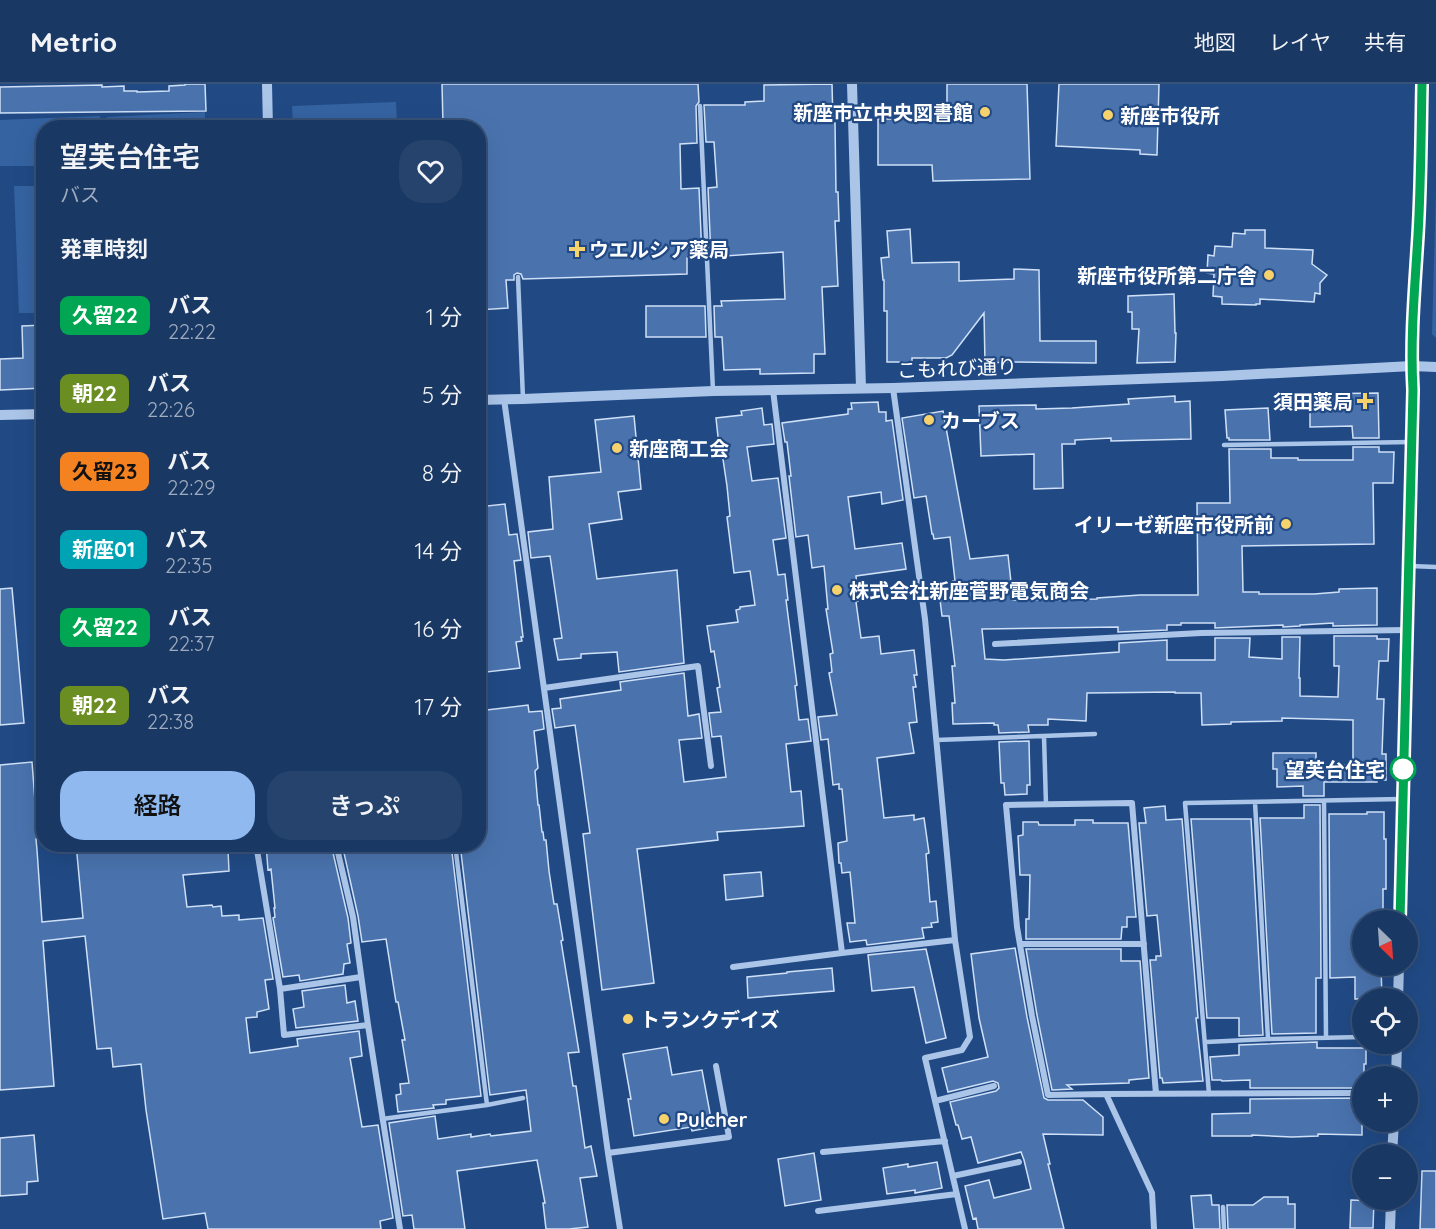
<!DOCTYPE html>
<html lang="ja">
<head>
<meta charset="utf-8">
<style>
	:root { --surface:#193864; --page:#26436d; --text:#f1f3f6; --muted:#9facbf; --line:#375278; --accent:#90b9f0 }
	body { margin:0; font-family:Quicksand,"Noto Sans JP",sans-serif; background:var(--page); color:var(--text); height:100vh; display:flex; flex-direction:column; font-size:22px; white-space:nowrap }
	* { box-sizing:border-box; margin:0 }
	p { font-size:20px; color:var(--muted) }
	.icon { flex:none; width:33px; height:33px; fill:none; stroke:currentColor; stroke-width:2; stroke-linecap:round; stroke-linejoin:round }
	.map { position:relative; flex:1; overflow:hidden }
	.side { position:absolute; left:36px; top:36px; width:450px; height:732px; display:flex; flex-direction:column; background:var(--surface); border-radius:24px; box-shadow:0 6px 24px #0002,0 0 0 2px var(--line) }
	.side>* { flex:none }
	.badge { padding:0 12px; border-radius:9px; font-size:21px; line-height:39px }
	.needle { width:39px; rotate:155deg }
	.controls { position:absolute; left:1352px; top:826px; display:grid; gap:12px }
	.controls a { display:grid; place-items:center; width:66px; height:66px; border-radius:50%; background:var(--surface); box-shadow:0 6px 24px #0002,0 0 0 2px var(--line); font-size:30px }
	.map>.badge { position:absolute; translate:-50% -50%; box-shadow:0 0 0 3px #fff }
	h2 { padding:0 24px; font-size:22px; line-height:54px }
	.round { display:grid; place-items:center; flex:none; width:63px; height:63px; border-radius:24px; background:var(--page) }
	.overview { display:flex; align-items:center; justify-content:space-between; height:102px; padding:0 24px }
	h1 { font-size:28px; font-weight:600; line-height:45px }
	.button { display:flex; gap:12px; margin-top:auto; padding:12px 24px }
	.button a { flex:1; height:69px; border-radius:24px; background:var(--accent); color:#111; font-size:24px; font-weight:600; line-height:69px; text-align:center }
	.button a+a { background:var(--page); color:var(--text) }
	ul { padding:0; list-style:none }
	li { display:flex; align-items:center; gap:18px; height:78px; padding:0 24px }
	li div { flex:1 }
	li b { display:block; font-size:22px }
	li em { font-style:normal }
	li .badge { min-width:66px; font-weight:700; text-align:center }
	header { display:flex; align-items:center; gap:36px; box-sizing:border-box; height:84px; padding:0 30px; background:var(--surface); border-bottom:2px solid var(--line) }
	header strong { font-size:28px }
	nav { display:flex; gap:33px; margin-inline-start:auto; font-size:21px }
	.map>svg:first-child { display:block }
	.green { fill:#3563a2 }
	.building { fill:#4a73ae; stroke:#cfe0f7; stroke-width:1.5 }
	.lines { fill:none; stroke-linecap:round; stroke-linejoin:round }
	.service { stroke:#abc5e9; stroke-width:4.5 }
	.minor { stroke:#abc5e9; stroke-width:6 }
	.tertiary { stroke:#abc5e9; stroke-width:10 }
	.line-casing { stroke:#fff; stroke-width:14 }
	.line { stroke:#00a651; stroke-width:9 }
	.poi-dot { fill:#f5d26c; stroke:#214a85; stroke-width:2 }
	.stop-dot { fill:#fff; stroke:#00a651; stroke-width:3 }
	.labels { text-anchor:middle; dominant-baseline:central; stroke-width:4.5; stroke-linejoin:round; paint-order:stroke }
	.poi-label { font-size:20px; font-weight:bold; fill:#fff; stroke:#214a85; text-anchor:start }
	.street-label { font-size:20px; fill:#fff; stroke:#214a85 }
	.stop-label { font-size:20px; font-weight:bold; fill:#fff; stroke:#214a85; text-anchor:end }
</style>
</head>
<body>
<header>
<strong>Metrio</strong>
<nav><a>地図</a><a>レイヤ</a><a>共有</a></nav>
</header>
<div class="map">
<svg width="1436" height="1145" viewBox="0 0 1436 1145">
	<rect width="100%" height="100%" fill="#214a85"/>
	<path class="green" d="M396,18L397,43H293L292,22Z
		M205,28V43H106L107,33Z
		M100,32V43L44,44L43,82H0V36Z
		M14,102H43V229H19Z
		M1436,107V254L1432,250Z"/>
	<path class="building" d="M185,0H205L206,27L0,29V3L102,1V3L124,2V7H137V8L169,7V2L185,1Z
		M442,0H698L699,18L696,22L697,59L680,60L681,105L699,104L702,173L687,174V190L523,195L521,190L517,189L514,191V196H506L508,224L478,226V44H467V41H443Z
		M832,0L833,39H835L836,108H838L839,137H835L838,202L822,203L825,270H814V289L760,290V285L724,286L722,253H715L714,222H722L721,217L785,215L783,168L711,173L708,104L717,103L714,58H706L704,21H745V18L764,17V1Z
		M947,0H1027L1030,95L933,97L932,81H878V35H916L915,25L947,24Z
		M1059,0H1159L1157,71L1140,70V66L1056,62Z
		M910,145L912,179L959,178V197L1014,195V185L1039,186L1040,257H1096V279L1010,278L985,279L984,229L952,271L946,274H912V278H887V227H884V196H883L881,174L889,173L887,147Z
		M1245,146H1265V164L1313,166L1312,180L1327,191L1320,199V210L1315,209L1314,218L1260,215V220H1256V221L1222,220V213L1213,212L1214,190L1207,189L1208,171L1214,172L1215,162L1232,163L1233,149L1245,150Z
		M1174,210L1175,249H1176L1175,278L1137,279L1139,245H1132V228H1128V212Z
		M646,222H705L706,253H646Z
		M44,241V304L0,306V275L23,274L22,242Z
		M1378,309L1379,354H1353L1352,342L1310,343V310Z
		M1175,312V318L1190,317L1191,355L1111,357V354L1075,356V360H1062L1063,404L1034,405V370L981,372L979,322L1036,321V325L1072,324L1129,320L1128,315Z
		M878,318L879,328H886V337L892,336L903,416L882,420L881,408L848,413L855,465L902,459L906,485L856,492L858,517L856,518L861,554L879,552L881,570L914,566L917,591H914L916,603H913L917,638L909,639L914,669L877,674L884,734L914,731V736L924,734L929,769L926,770L930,818L936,817L938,838L931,839L932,843L922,844L924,854L867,861L866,856L850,858L847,839H855L850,788L842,789L841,779H839L838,759L847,757L842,705H839V700L833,701L828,655L821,656L818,633L837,631L829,589L832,588L830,570L833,569L826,525H828L824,482L812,484L808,451L796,453L789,392H791L787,358H785L782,339L848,330V325H852L851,319Z
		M762,324L764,341L772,340L774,360L747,363L752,397L778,394L786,454L773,456L778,491L785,490L788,516H786L797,601L795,602L799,636L808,635L811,657L786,660L791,708L801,707L804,742L717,748L718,756L637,765L654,899L602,906L583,750L590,749L575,641L555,644L552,625L561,624L560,615L621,606L620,598L684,589L688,632L699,630L702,654L679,656L684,698L726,693L721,652L712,653L709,629L721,628L717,604L720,603L714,567L711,568L707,542L738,538L736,526L740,525V523L755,521L750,487L734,489L727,433L730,432L727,402L721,362H719L716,334L742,331L741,327Z
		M1268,324L1270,356H1229V354H1227L1225,326Z
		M943,327L970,475L1008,471L1013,516L1097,515V514L1140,511H1198L1197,419H1230L1229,365H1271V374H1298V376H1353V363H1379V368H1394L1393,399H1373L1374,460L1242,462L1243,508H1259V510H1314L1339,508V505L1377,504V541L1333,542V539L1300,541V542L1283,543V541L1215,544V539H1181V541H1167V546L1118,548V543L982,545L985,575L1004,576L1119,568V559L1167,556V576H1215V554H1250L1249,573L1282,575V553H1300L1299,594H1300V612L1338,613L1339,582H1334V552H1377V555H1389L1388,577H1379L1377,615H1384L1382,670H1386V696H1377V698H1324V712H1303V702L1277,703V685H1273V669H1316V682L1353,681V636L1282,634V637L1231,638V640L1202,641L1201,609H1175V608L1087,609L1086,637L1048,635V641H1028L1029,648L999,649L998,641H994V639L953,640L952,619H955L952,582H955L949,532H942L940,516L955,515L953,497H955L950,453L934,455L933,450H932L926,412L914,414L902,334Z
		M634,332L641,405L618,408L622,435L589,440L597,495L677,486L684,579L619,588L617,568L581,570V574L558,576L554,555L562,554L550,472L531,474L528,448L553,445L549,393L601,388L595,336Z
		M505,420L509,451L517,450L521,476L514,477L523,553H521L522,557L516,558L520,584L478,589V423Z
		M12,504L24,639L0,641V505Z
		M528,621L529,628L542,627L544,645L534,647L538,684L535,687L538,721H539L542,748H543L544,756H546L549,787L554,820H557L563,856L561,857L579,968L568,969L573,1002H576L585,1064L591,1062L597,1092L580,1094L588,1143L569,1145H546L543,1119H545L537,1076L457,1087L465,1145H414L412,1131L403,1132L389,1039L435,1032L438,1055L471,1050V1053L490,1050L491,1052L531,1047L526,1006L490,1011L460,760H478V627Z
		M1029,657L1030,701H1027V710L1005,711L1004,699H1001L999,658Z
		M32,678L38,755H36L37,766L42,838L83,834L76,760H180L181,767L204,765V767L228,766L229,787L183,791L187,823L212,821L213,823L221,822L222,832L239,831V836L263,834L273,895L265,896L269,925L257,928V933L246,934L250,969L298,962L297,955L359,947L362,972L350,974L362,1043L378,1041L393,1134L380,1137L381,1145H208L205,1129L163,1135L146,1026L141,980L113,983L111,964L97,965L85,852L43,857L54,1002L0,1006V681Z
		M1304,721H1320L1321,894H1316V949L1272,950L1260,734H1304Z
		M1165,722L1166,736L1182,735L1198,934H1196L1203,997L1163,999L1162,994H1160L1150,876H1156V872H1161L1157,831L1147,832L1139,739H1146L1144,724Z
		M1367,728H1384V755H1386V805H1383V837H1362V882H1381L1382,915H1355V893L1330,894L1329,730H1367Z
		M1191,735H1251L1263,951L1239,952V934H1207Z
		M1075,736H1093V739H1128L1136,833H1127V843H1122L1121,855H1026V835H1029L1030,791H1020L1018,752L1023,751V738H1038L1039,741H1075Z
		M266,760H331L348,834L351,859L347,860L350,879L344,880L343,890L300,897L299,891L283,893L273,834L275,833L274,824H275L271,785L268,786Z
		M342,760H451L481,1012L446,1016V1020L433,1021L434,1024L398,1028L396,1011L401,1010L400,1000L409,999L402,956H405L398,918H396L386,855L362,858L358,832Z
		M761,788L763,812L726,816L724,791Z
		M1015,864L1027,933L1044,1014L1048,1016H1083L1103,1033V1051L1043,1050L1050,1080H1048L1064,1145H978L976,1134L973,1135L965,1102L989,1096L994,1114L1031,1105L1024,1076L1021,1068L978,1079L971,1053L962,1055L958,1041H956L950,1018L996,1007L999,1004L998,999L993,997L948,1008L942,984L988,973L979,934L971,870Z
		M926,865L946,954L926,959L914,903L872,907L868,871Z
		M1026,865H1121V877H1140L1149,994L1129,996V999L1067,1001L1072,1005L1052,1006L1037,931Z
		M832,884L834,907L748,914L747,893L787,889V888Z
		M345,901L347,919L355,917L358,937L296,944L293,925L304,923L302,907Z
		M1317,958V964H1366V980H1364V993H1362V1004H1250V996L1222,997L1221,996H1212L1210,973L1239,971V961Z
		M667,963L672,991L702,986L712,1040H708V1044L692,1047L691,1043L634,1052L628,1015H631L623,970Z
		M1362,1014V1051L1318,1050V1052L1292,1053L1252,1051V1052H1212V1030L1250,1029V1015Z
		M34,1051L38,1097L27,1098V1110L0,1112V1054Z
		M814,1069L821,1116L785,1122L778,1075Z
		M937,1078L942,1104L915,1109V1106L887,1110L883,1084L908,1080V1083Z
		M1422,1087H1436V1145H1420Z
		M1211,1111L1212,1121H1219L1220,1145H1194L1191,1112Z
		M1264,1113H1288V1120H1295V1145H1228L1227,1121H1253Z
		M1351,1116L1374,1117L1373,1144H1350Z"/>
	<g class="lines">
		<path class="service" d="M700,22L713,307
			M518,193L523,315
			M1224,361L1412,358
			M1410,482L1436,483
			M1044,652L1046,721
			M936,656L1095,650
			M1255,718L1268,955
			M1324,718L1326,953
			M455,760L487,1021
			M1206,958L1268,955L1362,953
			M1209,1010L1185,719L1402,715
			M382,1035L487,1021L523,1014
			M1223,1123L1224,1145"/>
		<path class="minor" d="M893,304L925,535L955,856L970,953L962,966L925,974L965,1145
			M504,315L608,1069L620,1145
			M995,560L1201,549L1406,546
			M544,604L698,582L711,682
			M256,760L280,905L284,951L368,941
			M336,760L353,833L368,941L400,1145
			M1020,860H1144
			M842,869L955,856
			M733,883L842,869L773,306
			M280,905L361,893
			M1106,1010L1048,1011L1032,932L1017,843L1006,721L1132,719L1156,1010
			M935,1017L994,1002
			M823,1068L945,1057
			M608,1069L729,1053L716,982
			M953,1092L1019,1078
			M818,1127L957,1110
			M1154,1145L1152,1109L1106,1010L1362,1009"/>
		<path class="tertiary" d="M267,0L268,44
			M852,0L861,304
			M478,316L523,315L713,307L893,304L1222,292L1412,282L1436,283
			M0,331L44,330
			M1400,837L1406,546L1410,482L1413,306L1412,257L1420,105L1422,0
			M1398,915L1399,882
			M1396,993L1397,960
			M1392,1071L1394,1038
			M1390,1145L1391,1116"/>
	</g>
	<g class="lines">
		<defs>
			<path id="line" d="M1400,837C1403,660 1410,483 1413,306C1410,254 1415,202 1418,151C1421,101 1421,50 1422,0"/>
		</defs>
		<use href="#line" class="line-casing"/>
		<use href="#line" class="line"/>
	</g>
	<g class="poi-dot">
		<circle cx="985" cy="28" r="6"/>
		<circle cx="1108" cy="31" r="6"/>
		<path d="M574 156h6v6h6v6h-6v6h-6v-6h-6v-6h6z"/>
		<circle cx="1269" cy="191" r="6"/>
		<path d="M1362 308h6v6h6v6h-6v6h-6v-6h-6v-6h6z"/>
		<circle cx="929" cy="336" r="6"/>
		<circle cx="617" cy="364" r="6"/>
		<circle cx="1286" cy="440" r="6"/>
		<circle cx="837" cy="506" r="6"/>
		<circle cx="628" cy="935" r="6"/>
		<circle cx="664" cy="1035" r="6"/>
	</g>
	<circle class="stop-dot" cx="1403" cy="685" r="12"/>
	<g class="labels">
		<g class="poi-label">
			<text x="973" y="28" text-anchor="end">新座市立中央図書館</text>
			<text x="1120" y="31">新座市役所</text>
			<text x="589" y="165">ウエルシア薬局</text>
			<text x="1257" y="191" text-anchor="end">新座市役所第二庁舎</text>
			<text x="1353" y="317" text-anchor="end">須田薬局</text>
			<text x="941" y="336">カーブス</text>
			<text x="629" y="364">新座商工会</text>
			<text x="1274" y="440" text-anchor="end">イリーゼ新座市役所前</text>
			<text x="849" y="506">株式会社新座菅野電気商会</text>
			<text x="640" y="935">トランクデイズ</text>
			<text x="676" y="1035">Pulcher</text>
		</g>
		<g class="street-label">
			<text transform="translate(957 284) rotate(-2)">こもれび通り</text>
		</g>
		<g class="stop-label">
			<text x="1385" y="685">望芙台住宅</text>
		</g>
	</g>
</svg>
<div class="controls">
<a><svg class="needle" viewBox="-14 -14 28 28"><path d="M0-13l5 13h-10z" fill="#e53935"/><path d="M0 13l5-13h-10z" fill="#9facbf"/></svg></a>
<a><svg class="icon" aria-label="locate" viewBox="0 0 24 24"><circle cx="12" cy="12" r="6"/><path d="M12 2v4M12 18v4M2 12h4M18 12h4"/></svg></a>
<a>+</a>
<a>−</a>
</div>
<section class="side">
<div class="overview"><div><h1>望芙台住宅</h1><p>バス</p></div><a class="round"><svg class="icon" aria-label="heart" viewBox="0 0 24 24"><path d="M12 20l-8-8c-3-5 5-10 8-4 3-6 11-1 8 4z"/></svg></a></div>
<h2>発車時刻</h2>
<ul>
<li><span class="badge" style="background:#00a651;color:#fff">久留22</span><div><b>バス</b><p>22:22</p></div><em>1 分</em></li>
<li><span class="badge" style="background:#6b8e23;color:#fff">朝22</span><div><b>バス</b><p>22:26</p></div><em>5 分</em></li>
<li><span class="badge" style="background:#f58220;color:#111">久留23</span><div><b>バス</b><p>22:29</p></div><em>8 分</em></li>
<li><span class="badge" style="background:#00a3b4;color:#fff">新座01</span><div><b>バス</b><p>22:35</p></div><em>14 分</em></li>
<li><span class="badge" style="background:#00a651;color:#fff">久留22</span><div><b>バス</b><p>22:37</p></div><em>16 分</em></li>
<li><span class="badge" style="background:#6b8e23;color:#fff">朝22</span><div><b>バス</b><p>22:38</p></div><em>17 分</em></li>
</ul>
<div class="button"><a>経路</a><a>きっぷ</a></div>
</section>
</div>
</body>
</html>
